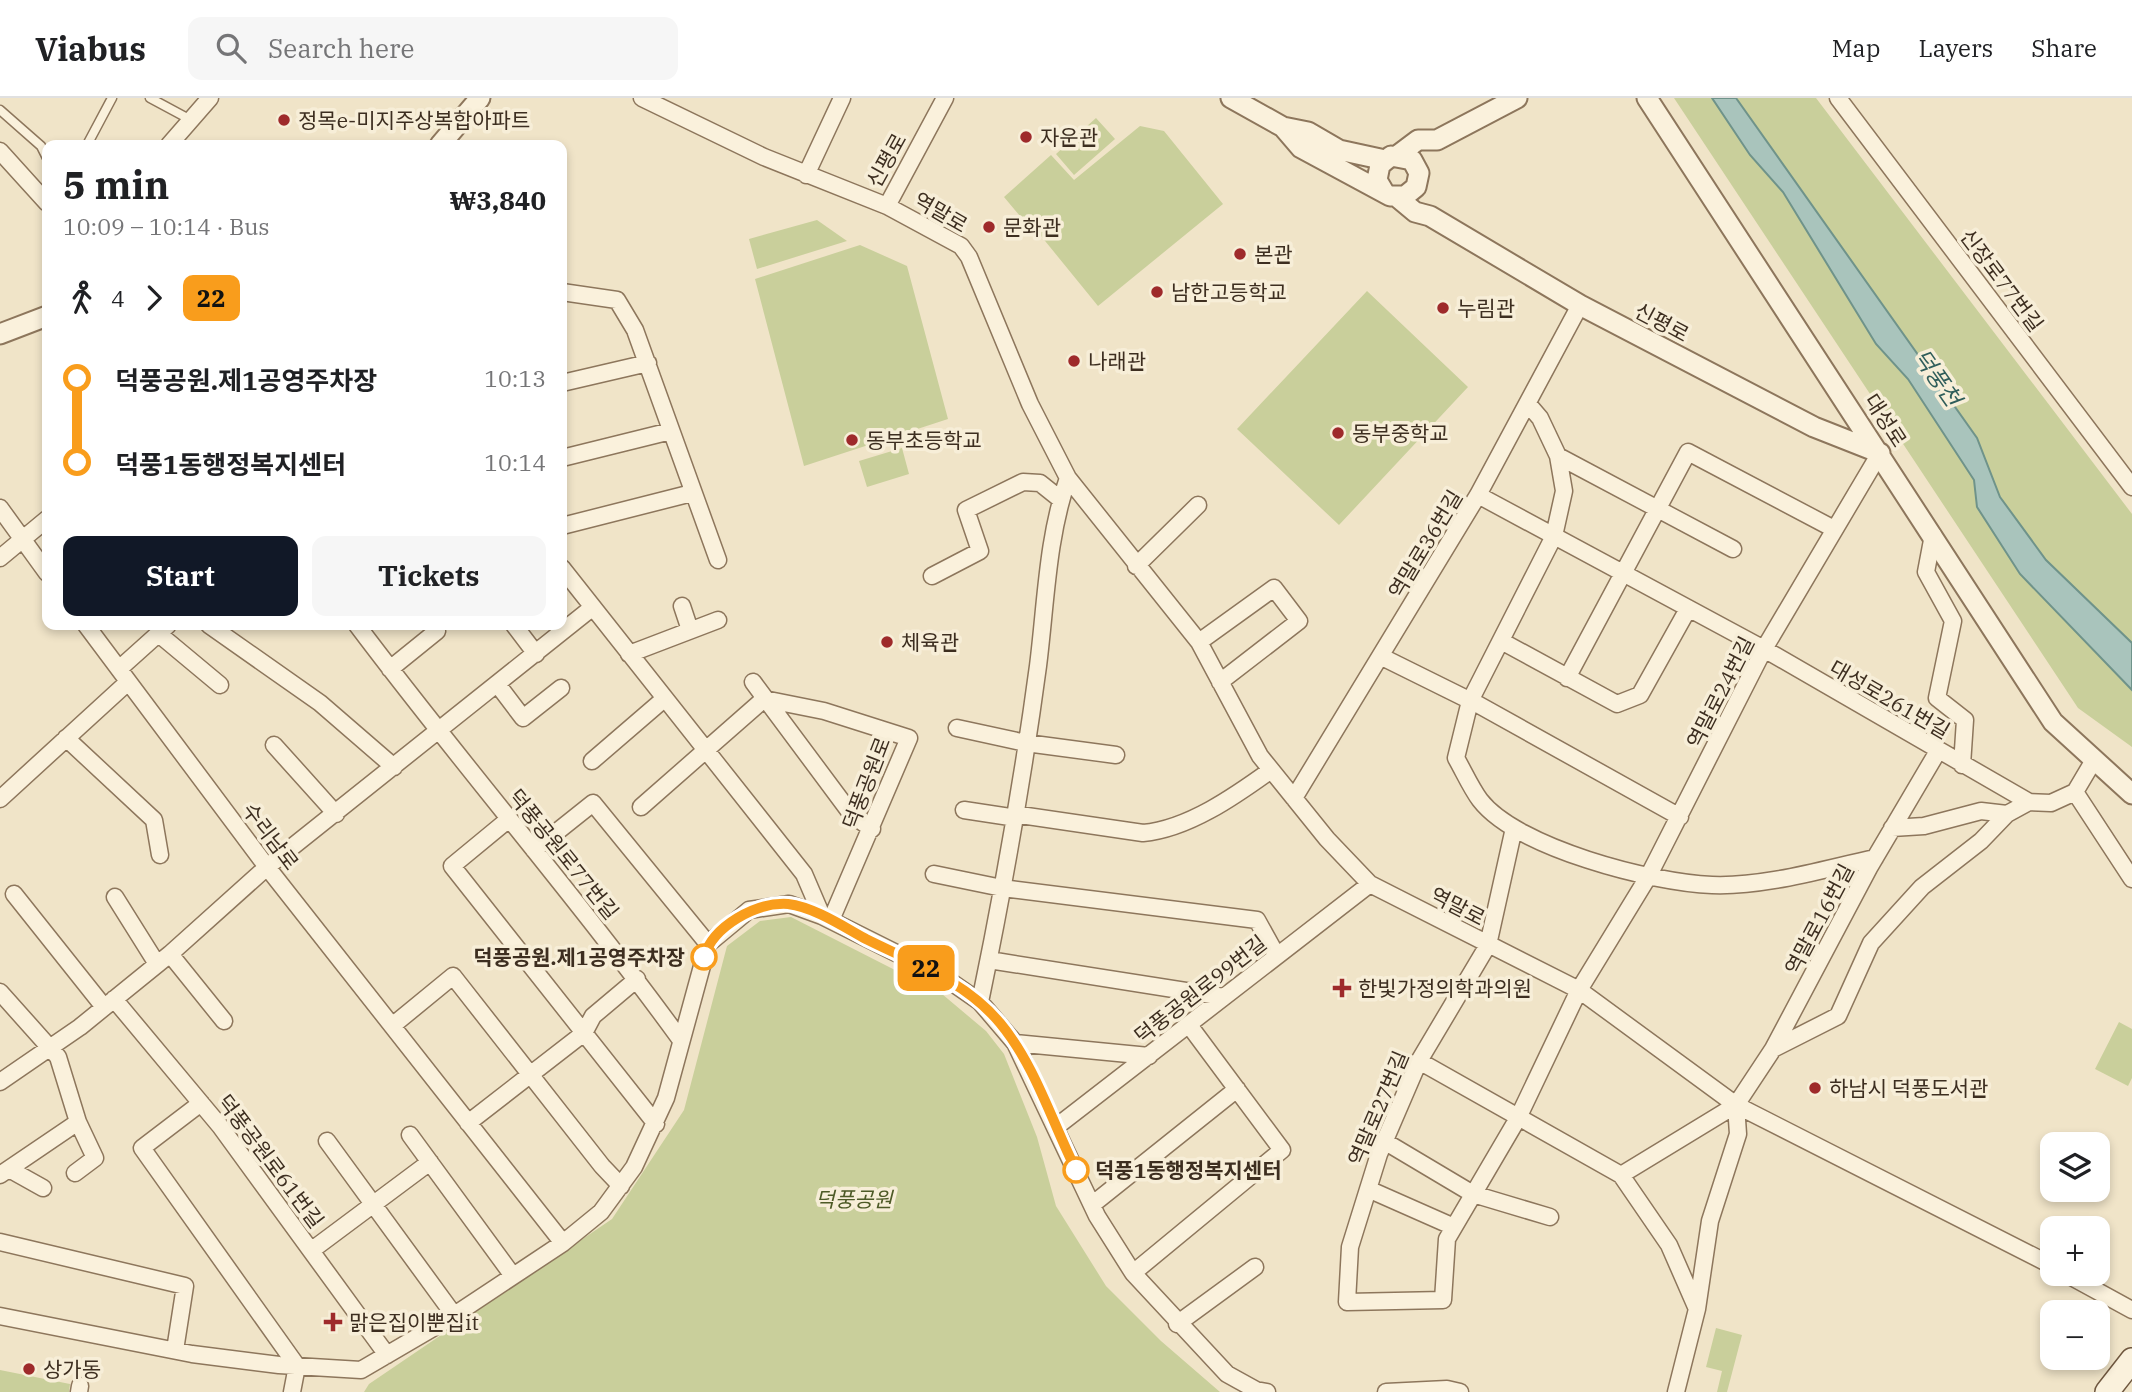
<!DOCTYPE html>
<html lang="en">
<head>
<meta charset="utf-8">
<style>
	:root { --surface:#fff; --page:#f6f6f6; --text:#202124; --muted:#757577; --line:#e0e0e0; --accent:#111827 }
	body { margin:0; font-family:"IBM Plex Serif","Noto Sans KR",serif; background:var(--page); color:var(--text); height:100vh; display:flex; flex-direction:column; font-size:26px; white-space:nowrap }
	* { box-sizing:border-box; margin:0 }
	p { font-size:23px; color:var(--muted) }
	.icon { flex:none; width:38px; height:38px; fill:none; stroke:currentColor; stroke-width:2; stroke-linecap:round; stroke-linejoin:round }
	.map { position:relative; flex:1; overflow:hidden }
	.sheet { position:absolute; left:42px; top:42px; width:525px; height:490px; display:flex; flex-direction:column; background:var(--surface); border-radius:14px; box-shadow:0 4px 10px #0003 }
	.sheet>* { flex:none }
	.badge { padding:0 14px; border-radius:10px; font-size:24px; line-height:46px }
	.controls { position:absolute; left:2040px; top:1034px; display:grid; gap:14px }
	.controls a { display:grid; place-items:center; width:70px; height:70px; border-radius:14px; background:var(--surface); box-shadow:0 4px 10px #0003; font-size:35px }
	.map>.badge { position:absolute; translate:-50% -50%; box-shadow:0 0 0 4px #fff }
	.legs { display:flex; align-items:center; gap:10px; height:77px; padding:0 21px; font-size:23px }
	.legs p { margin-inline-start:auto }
	.overview { display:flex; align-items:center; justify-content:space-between; height:119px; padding:0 21px }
	h1 { font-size:38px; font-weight:700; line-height:52px }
	.action { display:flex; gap:14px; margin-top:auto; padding:14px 21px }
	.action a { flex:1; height:80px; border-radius:14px; background:var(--accent); color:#fff; font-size:28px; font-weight:700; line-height:80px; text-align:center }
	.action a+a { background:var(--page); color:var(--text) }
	ul { padding:0 21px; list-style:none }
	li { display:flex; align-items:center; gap:24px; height:84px; font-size:26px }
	li i { display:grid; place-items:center; width:10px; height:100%; margin:0 9px; background:currentColor }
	li i::after { content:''; width:18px; height:18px; margin:-9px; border:5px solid; border-radius:50%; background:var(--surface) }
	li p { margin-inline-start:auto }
	li:first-child i { background:linear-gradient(#0000 50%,currentColor 0) }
	li:last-child i { background:linear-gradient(currentColor 50%,#0000 0) }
	header { display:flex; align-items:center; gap:42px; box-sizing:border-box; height:98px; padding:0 35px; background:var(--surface); border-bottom:2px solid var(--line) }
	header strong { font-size:33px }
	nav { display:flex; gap:38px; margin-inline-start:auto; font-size:24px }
	.search { width:490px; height:63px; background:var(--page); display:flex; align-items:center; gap:18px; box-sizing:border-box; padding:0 24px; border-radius:14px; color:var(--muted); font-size:26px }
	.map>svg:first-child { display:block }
	.green { fill:#c9cf9b }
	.water { fill:#a9c4bc; stroke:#6f938a; stroke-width:2 }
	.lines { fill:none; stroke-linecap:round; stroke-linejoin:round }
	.service-casing { stroke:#8d765c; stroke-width:11 }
	.minor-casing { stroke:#8d765c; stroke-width:19 }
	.tertiary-casing { stroke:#8d765c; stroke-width:23 }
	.secondary-casing { stroke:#6f573f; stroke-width:26 }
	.service { stroke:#faf1dc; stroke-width:8 }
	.minor { stroke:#faf1dc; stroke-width:16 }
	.tertiary { stroke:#faf1dc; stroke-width:19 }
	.secondary { stroke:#faf1dc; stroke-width:23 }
	.line-1-casing { stroke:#fff; stroke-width:16 }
	.line-1 { stroke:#f99d1c; stroke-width:10 }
	.poi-dot { fill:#9e2a2b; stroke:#f7eed8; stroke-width:2.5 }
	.stop-1-dot { fill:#fff; stroke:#f99d1c; stroke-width:3.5 }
	.labels { text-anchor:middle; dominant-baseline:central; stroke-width:7; stroke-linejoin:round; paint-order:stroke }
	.poi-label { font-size:21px; fill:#3d2e20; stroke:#f7eed8; text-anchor:start }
	.street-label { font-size:21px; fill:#3d2e20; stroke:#f7eed8 }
	.stop-label { font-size:21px; font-weight:bold; fill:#3d2e20; stroke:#f7eed8; text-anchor:end }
	.park-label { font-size:21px; font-style:italic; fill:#4d5a26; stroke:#f7eed8 }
	.water-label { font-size:23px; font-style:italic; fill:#2f5d5a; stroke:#f7eed8 }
</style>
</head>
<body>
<header>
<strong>Viabus</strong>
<div class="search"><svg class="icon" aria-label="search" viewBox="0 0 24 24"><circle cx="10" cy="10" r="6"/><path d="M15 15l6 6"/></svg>Search here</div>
<nav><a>Map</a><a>Layers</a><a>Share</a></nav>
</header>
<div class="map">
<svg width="2132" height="1294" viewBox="0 0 2132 1294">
	<rect width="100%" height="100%" fill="#f0e4c8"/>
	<path class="green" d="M1674,0H1816L2132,416V649L2078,610Z
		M1096,20L1115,41L1074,77L1056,56Z
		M1140,28L1164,33L1223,106L1098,208L1028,122L1025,124L1004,99L1051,57L1074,82Z
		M817,122L847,143L757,171L749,141Z
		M860,147L907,168L948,321L804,368L755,181Z
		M1367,193L1468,289L1339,427L1237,331Z
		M902,350L909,376L867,389L859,363Z
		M791,819L942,896L986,933L1004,956L1037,1039L1056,1108L1106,1188L1161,1243L1220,1294H364L369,1286L612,1121L684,1012L727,848L760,823Z
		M2119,924L2132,931V980L2128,988L2095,971Z
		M1716,1230L1742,1237L1727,1294H1717L1722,1273L1706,1269Z
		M0,1272L70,1286L69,1294H0Z"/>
	<path class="water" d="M1712,0H1736L1977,340L2000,399L2046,462L2132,545V592L2020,476L1977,409L1974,382L1908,281L1876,246L1783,94L1750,57Z"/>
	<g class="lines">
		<defs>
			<path id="service" d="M150,0L191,22
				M0,12L41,48L47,60
				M87,47L112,0"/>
			<path id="minor" d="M642,0L764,59L887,108L961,148L969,159L1030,306L1068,380L1199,544L1260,658L1327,741L1370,786L1579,892L1736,1007L2053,1168
				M1838,0L2132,389
				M169,47L210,0
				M0,53L47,105
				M806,77L842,0
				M887,108L945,0
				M562,194L617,202L635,232L718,462
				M562,285L648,265
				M1528,306L1540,320L1558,358L1564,393L1554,438L1470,603L1456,660C1464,674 1471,690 1480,702C1517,750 1653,785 1712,787C1766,789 1823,771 1875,760
				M1558,358L1733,451
				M562,360L671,333
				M1478,397L1764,551L2029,704L2051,705L2075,694
				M0,410L47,475
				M562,428L692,395
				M1933,437L1926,474L1953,523L1937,600L1965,622L1962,667
				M0,460L47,421
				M1136,468L1198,407
				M562,470L804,776L822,818
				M932,478L980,453L966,412L1023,384L1040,385L1060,401
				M682,508L690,532
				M86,527L267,769L563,1145
				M209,527L320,605L394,669
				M357,527C462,667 577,799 680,941
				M514,527L536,556
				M160,537L220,587
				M1199,544L1274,490L1299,523L1220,584
				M1503,544L1617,606L1640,597L1688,511
				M629,556L718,522
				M1382,559L1479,607L1680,719
				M119,571L168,527
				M390,571L437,533L433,527
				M1567,580L1688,354L1834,431
				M753,584L852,717L872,731
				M498,587L523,620L561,590
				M764,601L824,613L909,640L831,822
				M957,630L1026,645L1116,657
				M66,640L154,722L160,757
				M274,647L336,716
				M592,663L664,601
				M2075,694L2132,781
				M2075,694L2094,662
				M1294,700L1478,397L1580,207
				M0,701L128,584
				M641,709L764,601
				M964,712L1010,719L1014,716L1143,735C1188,731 1235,698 1271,672
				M509,721L452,768L656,1026
				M1514,730L1488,847L1419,963L1379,1056L1350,1149L1347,1204L1443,1202L1447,1141L1518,1020L1579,892L1648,779L1764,551L1880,355
				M1892,730L1924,728L1981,713L2007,716
				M534,752L593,705L708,846
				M934,776L1002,790L1257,822L1277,858
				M14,796L104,909
				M115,799L157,866
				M170,856L224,923
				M989,862L1224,899
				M0,894L58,959L78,1024L95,1060L75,1075
				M114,901L220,1028L387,1257
				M980,904C1003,793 1023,680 1038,568C1046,505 1047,440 1068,380
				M392,928L453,878L602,1068L621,1088
				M1015,945L1149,958
				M1773,951L1838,918L1871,845L1922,789L1981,743L2007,716L2029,704
				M1419,963L1621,1077L1669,1147L1697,1211
				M0,984L80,929L170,856L267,769L593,509
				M201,1005L142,1050L297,1268L292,1294
				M468,1025L584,935L593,918L637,881
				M1056,1029L1370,786
				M410,1037L513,1178
				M327,1043L454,1217
				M1384,1043L1473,1096L1550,1119
				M9,1071L43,1090
				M0,1077L78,1024
				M1621,1077L1736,1007L1773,951L1869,770L1938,653
				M1368,1091L1454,1129
				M1093,1106L1237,991
				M0,1144L185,1188L175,1252
				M312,1152L430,1064
				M1133,1175L1282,1052L1189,927
				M2066,1176L2132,1212
				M0,1218L192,1256L279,1267L361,1272L450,1220L563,1145L601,1114L634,1069L666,1000L708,846L749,812L789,806L822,818L944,879L980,904L1015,945L1097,1118L1133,1175L1227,1276L1256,1292L1267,1294
				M1177,1226L1255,1169
				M79,1294L80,1288
				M1386,1294L1447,1291L1460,1294
				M1676,1294L1697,1211L1710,1123L1738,1036L1736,1007"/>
			<path id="tertiary" d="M1231,0L1283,29L1308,34L1339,52L1385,62
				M1647,0L2053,624L2132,696
				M1283,29L1301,50L1390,98H1405L1416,89L1419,75L1412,62L1391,58L1380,67L1377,82L1384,94
				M440,47L480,0
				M1398,57L1418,42H1437L1517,0
				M1397,99L1415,114L1430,118L1580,207L1814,329L1880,355
				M0,236L47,218"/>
			<path id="secondary" d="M2107,1294L2132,1262"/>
		</defs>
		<use href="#service" class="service-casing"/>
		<use href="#minor" class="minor-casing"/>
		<use href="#tertiary" class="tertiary-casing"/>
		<use href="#secondary" class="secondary-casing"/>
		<use href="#service" class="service"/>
		<use href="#minor" class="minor"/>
		<use href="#tertiary" class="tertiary"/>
		<use href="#secondary" class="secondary"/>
	</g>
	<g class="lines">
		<defs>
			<path id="line-1" d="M704,859C713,828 756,804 788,806C814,809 844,829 866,841C914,865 965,883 1000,925C1035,967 1052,1024 1076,1072"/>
		</defs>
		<use href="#line-1" class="line-1-casing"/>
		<use href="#line-1" class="line-1"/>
	</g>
	<g class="poi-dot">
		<circle cx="284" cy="22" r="7"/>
		<circle cx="1026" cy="39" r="7"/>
		<circle cx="989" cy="129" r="7"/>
		<circle cx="1240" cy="156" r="7"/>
		<circle cx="1157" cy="194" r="7"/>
		<circle cx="1443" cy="210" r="7"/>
		<circle cx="1074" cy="263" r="7"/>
		<circle cx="1338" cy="335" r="7"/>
		<circle cx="852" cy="342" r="7"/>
		<circle cx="887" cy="544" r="7"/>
		<path d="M1338.5 879.5h7v7h7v7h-7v7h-7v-7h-7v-7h7z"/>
		<circle cx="1815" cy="990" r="7"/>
		<path d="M329.5 1213.5h7v7h7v7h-7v7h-7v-7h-7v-7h7z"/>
		<circle cx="29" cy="1271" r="7"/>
	</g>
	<g class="stop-1-dot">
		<circle cx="704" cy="859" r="12"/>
		<circle cx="1076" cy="1072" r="12"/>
	</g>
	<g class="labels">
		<g class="poi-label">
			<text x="298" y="22">정목e-미지주상복합아파트</text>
			<text x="1040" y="39">자운관</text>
			<text x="1003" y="129">문화관</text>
			<text x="1254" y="156">본관</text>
			<text x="1171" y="194">남한고등학교</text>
			<text x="1457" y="210">누림관</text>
			<text x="1088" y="263">나래관</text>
			<text x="1352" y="335">동부중학교</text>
			<text x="866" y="342">동부초등학교</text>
			<text x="901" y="544">체육관</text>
			<text x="1358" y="890">한빛가정의학과의원</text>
			<text x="1829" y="990">하남시 덕풍도서관</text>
			<text x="349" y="1224">맑은집이뿐집it</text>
			<text x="43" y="1271">상가동</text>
		</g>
		<g class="street-label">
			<text transform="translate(886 62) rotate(-61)">신평로</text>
			<text transform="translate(941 114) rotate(30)">역말로</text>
			<text transform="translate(2002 182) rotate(53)">신장로77번길</text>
			<text transform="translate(1662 224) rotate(28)">신평로</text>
			<text transform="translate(1886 322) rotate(57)">대성로</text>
			<text transform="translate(1425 446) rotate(-59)">역말로36번길</text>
			<text transform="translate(1720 594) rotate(-63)">역말로24번길</text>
			<text transform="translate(1890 601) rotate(30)">대성로261번길</text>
			<text transform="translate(866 685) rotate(-69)">덕풍공원로</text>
			<text transform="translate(271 738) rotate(53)">수리남로</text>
			<text transform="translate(564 756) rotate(51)">덕풍공원로77번길</text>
			<text transform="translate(1458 808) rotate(27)">역말로</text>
			<text transform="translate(1819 821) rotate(-62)">역말로16번길</text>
			<text transform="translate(1200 891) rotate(-38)">덕풍공원로99번길</text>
			<text transform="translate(1378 1010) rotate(-67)">역말로27번길</text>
			<text transform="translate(271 1063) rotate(53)">덕풍공원로61번길</text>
		</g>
		<g class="stop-label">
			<text x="685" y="859">덕풍공원.제1공영주차장</text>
			<text x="1095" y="1072" text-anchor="start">덕풍1동행정복지센터</text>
		</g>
		<g class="park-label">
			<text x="854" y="1101">덕풍공원</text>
		</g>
		<g class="water-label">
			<text transform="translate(1938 279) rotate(55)">덕풍천</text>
		</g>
	</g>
</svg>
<div class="controls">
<a><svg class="icon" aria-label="layers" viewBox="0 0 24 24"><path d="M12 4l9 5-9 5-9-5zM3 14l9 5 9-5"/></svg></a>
<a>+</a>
<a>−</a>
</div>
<b class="badge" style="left:926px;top:870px;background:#f99d1c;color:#111">22</b>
<section class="sheet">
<div class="overview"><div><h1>5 min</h1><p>10:09 – 10:14 · Bus</p></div><b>₩3,840</b></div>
<div class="legs"><svg class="icon" aria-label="walk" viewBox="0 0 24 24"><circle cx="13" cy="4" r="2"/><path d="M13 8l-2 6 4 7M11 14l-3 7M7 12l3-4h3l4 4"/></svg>4<svg class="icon" aria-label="forward" viewBox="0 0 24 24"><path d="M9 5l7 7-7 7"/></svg><b class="badge" style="background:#f99d1c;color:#111">22</b></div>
<ul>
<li><i style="color:#f99d1c"></i><b>덕풍공원.제1공영주차장</b><p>10:13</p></li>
<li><i style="color:#f99d1c"></i><b>덕풍1동행정복지센터</b><p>10:14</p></li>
</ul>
<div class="action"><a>Start</a><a>Tickets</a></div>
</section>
</div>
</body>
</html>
